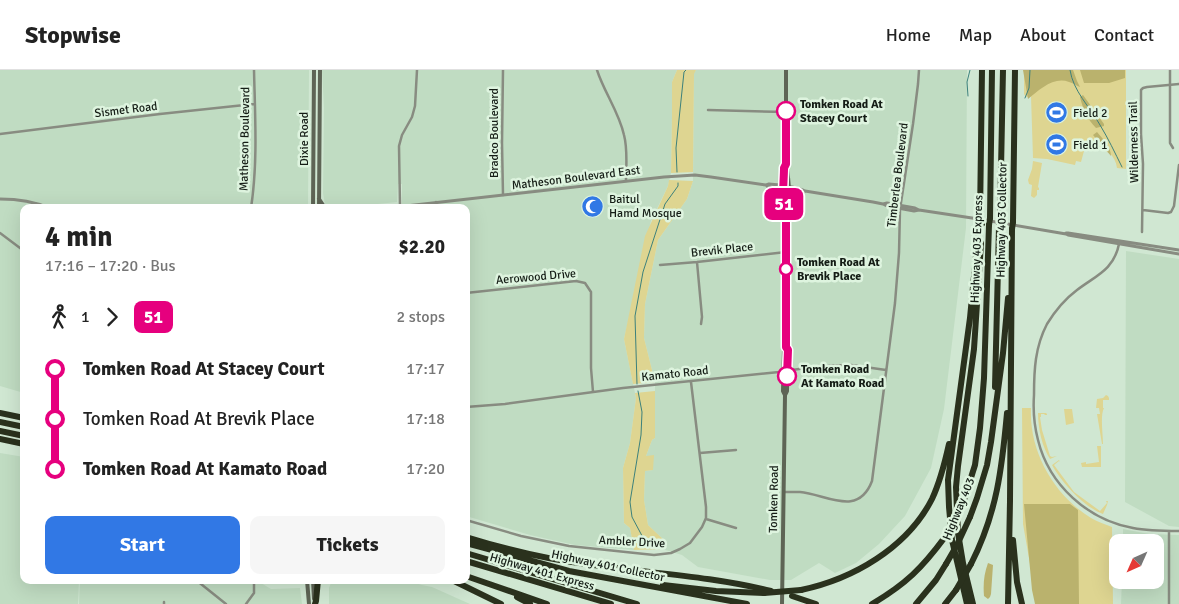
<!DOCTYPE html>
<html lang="en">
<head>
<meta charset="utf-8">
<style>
	:root { --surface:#fff; --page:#f6f6f6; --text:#222; --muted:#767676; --line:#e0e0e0; --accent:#3178e5 }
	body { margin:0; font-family:Signika,sans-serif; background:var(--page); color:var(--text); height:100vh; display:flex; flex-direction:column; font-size:19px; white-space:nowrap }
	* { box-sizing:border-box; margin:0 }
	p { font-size:16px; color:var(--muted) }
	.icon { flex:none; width:28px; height:28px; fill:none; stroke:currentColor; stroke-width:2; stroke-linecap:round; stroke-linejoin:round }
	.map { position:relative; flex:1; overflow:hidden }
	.drawer { position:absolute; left:20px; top:134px; width:450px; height:380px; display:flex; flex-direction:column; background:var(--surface); border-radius:10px; box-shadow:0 5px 20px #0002 }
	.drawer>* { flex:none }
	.badge { padding:0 10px; border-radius:8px; font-size:18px; line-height:32px }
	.needle { width:32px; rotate:225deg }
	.fabs { position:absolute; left:1109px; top:464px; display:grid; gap:10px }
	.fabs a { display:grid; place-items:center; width:55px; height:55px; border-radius:10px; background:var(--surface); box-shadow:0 5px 20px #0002; font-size:25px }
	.map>.badge { position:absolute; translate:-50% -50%; box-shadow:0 0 0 2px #fff }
	.legs { display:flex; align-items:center; gap:8px; height:55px; padding:0 25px; font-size:16px }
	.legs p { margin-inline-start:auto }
	.overview { display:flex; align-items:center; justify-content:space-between; height:85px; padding:0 25px }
	h1 { font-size:28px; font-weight:700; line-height:38px }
	.cta { display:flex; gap:10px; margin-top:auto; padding:10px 25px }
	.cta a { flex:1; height:58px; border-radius:10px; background:var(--accent); color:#fff; font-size:20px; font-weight:700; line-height:58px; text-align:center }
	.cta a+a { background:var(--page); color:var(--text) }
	ul { padding:0 25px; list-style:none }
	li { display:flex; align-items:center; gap:18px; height:50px; font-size:19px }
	li i { display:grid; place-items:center; width:8px; height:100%; margin:0 6px; background:currentColor }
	li i::after { content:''; width:12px; height:12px; margin:-6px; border:4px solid; border-radius:50%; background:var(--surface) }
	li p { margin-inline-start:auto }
	li:first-child i { background:linear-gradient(#0000 50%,currentColor 0) }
	li:last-child i { background:linear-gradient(currentColor 50%,#0000 0) }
	header { display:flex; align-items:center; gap:30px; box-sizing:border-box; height:70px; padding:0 25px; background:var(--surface); border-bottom:1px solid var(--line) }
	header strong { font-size:24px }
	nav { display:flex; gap:28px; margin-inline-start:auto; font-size:18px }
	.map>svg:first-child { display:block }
	.built { fill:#c0dcc2 }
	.green { fill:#ded591 }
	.forest { fill:#bab26d }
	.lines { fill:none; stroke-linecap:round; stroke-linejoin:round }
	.stream { stroke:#3c817c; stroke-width:1 }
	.minor { stroke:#888c81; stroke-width:2.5 }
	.tertiary { stroke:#888c81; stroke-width:3 }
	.secondary { stroke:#5e6455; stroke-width:4 }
	.motorway { stroke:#2a311d; stroke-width:6 }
	.motorway-bridge { stroke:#2a311d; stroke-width:6 }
	.line-1-casing { stroke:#fff; stroke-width:11 }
	.line-1 { stroke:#e6007e; stroke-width:8 }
	.stop-1-dot { fill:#fff; stroke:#e6007e; stroke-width:2.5 }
	.labels { text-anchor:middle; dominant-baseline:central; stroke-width:5; stroke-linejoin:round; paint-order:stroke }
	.stop-label { font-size:12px; font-weight:bold; fill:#151d16; stroke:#def4df; text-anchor:start }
	.street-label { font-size:12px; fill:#151d16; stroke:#def4df }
	.poi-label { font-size:12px; fill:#151d16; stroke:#def4df; text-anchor:start }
</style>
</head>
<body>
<header>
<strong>Stopwise</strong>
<nav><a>Home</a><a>Map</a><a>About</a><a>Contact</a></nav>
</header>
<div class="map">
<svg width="1179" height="534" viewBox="0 0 1179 534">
	<rect width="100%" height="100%" fill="#d0e7d2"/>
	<path class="built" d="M0,0H309L308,137L24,138V323L0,316Z
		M322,0H677L672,12V46L671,103L668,116L651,151L624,269L636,328L630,373L623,398L624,453L630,458L634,480L575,475L530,465L466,446V138L402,137V114H398L397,132L339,138L329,137L325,135L323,123L324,38Z
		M696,0H967L966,158L944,339L931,398L905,446L879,474L856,493L835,503L819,493L791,510H770L698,497L682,485L662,479L665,471L648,455L644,430L645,401L653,400L646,386L652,370L655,368V312L644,268L645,234L658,170L687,129L693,111L694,3Z
		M1126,181L1179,189V457L1169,456L1125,432Z
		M0,383L24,387V510H79L78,534H0Z
		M1123,459L1149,464L1179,465V534H1121L1122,510H1155V472H1123Z
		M80,510H256L271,519L300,518L302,534H79Z
		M332,510H405L422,515L432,517L470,534H329V518Z"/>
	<path class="green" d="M677,0H696L694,4L693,102L671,103L672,46V12Z
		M1024,0H1126V99L1117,98C1115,81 1099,75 1084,81L1081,92L1076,91L1075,95L1047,89L1033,88L1031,26L1026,27L1024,24Z
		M1033,91L1042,93L1038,117L1039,118V120H1037V125L1034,128L1031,126L1032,115L1029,114L1028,110L1032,99Z
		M669,110L693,111L687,129L658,170L645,234L644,268L655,312L633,314L624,269L645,166L668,116Z
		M655,321V368L652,370L646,386L654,385L653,400L645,401L644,430L648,455L665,471L662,479L634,480L630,458L624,453L623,398L630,373L636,328L635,323Z
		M1106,325L1108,326L1109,328V330H1103V338H1104C1100,345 1103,364 1103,374H1102L1097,344H1100L1099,338H1096L1097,329L1103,328Z
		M1022,338H1031C1029,382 1054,425 1091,448C1098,452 1105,454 1112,457L1113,534H1037L1023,454Z
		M1064,339H1072L1074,353L1066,355Z
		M1038,343H1046L1047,344V345H1045L1044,344H1041V347H1040L1042,360L1050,386L1052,387L1057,386L1050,389C1042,377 1038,358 1038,343Z
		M1097,376H1101V397H1082L1081,393L1086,392V394L1099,392Z
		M1059,390L1060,392L1059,391L1054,395L1074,422L1100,441L1107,433L1106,431H1108L1107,435L1103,444C1084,437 1062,413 1052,395Z"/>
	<path class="forest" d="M1023,0H1073L1077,11L1080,17C1077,16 1073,13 1069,12C1054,6 1039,20 1028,29Z
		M1080,0H1125V8L1109,13H1084Z
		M1083,25L1104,54V56L1096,58C1087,49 1083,39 1080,27Z
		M1097,62C1103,69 1111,77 1111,86L1093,65Z
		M1024,434H1070L1078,440L1079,534H1035L1032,520Z
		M988,493L993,495L991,524L990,527L988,529L984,526C983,514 984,504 988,493Z"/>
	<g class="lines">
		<path class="stream" d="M1070,0C1073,21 1090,37 1100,55C1108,68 1115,83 1122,97
			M968,26L967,12L970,0
			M1025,28L1029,18L1030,0
			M1100,43H1106
			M677,102L676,78L684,2L686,0
			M637,314L635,246L643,202L665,134L678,116V113
			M638,321L642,342L641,365L630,432L632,447L648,477"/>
		<path class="minor" d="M503,0L502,73L503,125
			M597,0C604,22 619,42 624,65C628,80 626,96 626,111
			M1170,0V73L1173,78
			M708,40L786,42
			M0,64L160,44L254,34
			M436,132V138
			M400,136L399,76L402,65L412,47L415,36L417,0
			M251,138C258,92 255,45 254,0
			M1143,140L1168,143L1171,142L1174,136L1179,95
			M1142,162L1143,94L1141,64V20L1143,18L1147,17L1179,14
			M0,163L24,181
			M1119,174C1114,200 1095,206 1077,220C1065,229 1055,241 1047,254C1035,277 1034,300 1034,325C1033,340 1034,355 1038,370C1049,415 1088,450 1133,458C1148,461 1164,461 1179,461
			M697,192L702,247L701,254
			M660,195L697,192L786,182
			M466,223L576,211L585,213L591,222V298L593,322
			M466,337L505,334L623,318L779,302L819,296L851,295L886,300
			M700,383L736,380
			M784,422C789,422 794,422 800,422C826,424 858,448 872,411L895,233L899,183L900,139L913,54L918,14L919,0
			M706,449L736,458
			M466,450L521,466L569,476L654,485L671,483L680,479L690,473L702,457L706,448V437L691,312
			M196,510L226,534
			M164,534V532
			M246,534L254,523V510
			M1169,534V461"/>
		<path class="tertiary" d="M766,115L769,114C780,115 795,116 805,121L873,132L883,134L887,133L915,138L919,140
			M0,129C17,129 33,131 49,138
			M883,134L887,136L914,141L919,140L972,148L1066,164L1068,165L1179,184
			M224,138H245
			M388,138L664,107L695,105L711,107L766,115L768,117L803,123L805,121
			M1066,163H1068L1179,180"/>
		<path class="secondary" d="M319,129L325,138
			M313,138L314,0
			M319,138L320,0
			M786,144C793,128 786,100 786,82V0
			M785,325L787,321L788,280L785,277
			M307,510L309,534
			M313,510L314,529
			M782,534L785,325L783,321L784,280L785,277L786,144C781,130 784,112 784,98L786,94"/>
		<path class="motorway" d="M980,148L982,0
			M990,148L992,0
			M1000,149L1003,0
			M1013,152L1015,0
			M995,317L999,157
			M0,343L24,348
			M0,352L24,357
			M0,361L24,366
			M0,369L24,374
			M963,433L975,395L980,358L984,308L989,155
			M970,447L977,428L987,395L991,372L1003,283L1008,228
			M466,467C505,479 545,489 586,494C648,503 710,506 771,521
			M1013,470L1017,512L1022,534
			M466,473L569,501L747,534
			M466,483L637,534
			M466,491L611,534
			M971,494C997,443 1002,398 1007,343
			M466,506L547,534
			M452,510L501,534
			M663,515L716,521L764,523
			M801,520C853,509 907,478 932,429C940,412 945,392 949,374
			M792,526L816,534
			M517,527L530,534
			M315,534L316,531L318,510
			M872,534C906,514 922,498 945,467
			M916,534L936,510L946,494
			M945,534L956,520
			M967,534L952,470L949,437L948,410L970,248L979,154
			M973,534L963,493L958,463L956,417L958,396L974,279L981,173
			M1008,534L1010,431L1012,159"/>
		<path class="motorway-bridge" d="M980,148L982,154
			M989,155L990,148
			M999,157L1000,149
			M1012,159L1013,152
			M945,467L954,452L963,433
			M946,494L957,475L970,447
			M956,520L971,494
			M764,523L801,520"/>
	</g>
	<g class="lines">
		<defs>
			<path id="line-1" d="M786,41V94L784,98C784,112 781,130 786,144V277L788,280L787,306"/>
		</defs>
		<use href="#line-1" class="line-1-casing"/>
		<use href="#line-1" class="line-1"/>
	</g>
	<defs>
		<symbol id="stadium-disc" viewBox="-11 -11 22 22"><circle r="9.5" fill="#3178e5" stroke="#def4df"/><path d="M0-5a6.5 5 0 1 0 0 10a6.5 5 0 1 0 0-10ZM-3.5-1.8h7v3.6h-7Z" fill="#fff"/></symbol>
		<symbol id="mosque-disc" viewBox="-11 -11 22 22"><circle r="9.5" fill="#3178e5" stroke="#def4df"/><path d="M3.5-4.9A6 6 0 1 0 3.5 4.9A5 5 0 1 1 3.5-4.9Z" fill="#fff"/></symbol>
	</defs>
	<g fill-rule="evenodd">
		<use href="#stadium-disc" x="1044" y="30" width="25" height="25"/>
		<use href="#stadium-disc" x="1044" y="62" width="25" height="25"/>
		<use href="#mosque-disc" x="580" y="124" width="25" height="25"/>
	</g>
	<g class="stop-1-dot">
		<circle cx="786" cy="41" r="9"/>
		<circle cx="786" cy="199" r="6"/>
		<circle cx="787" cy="306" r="9"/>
	</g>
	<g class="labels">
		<g class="stop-label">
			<text x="800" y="34">Tomken Road At<tspan x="800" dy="14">Stacey Court</tspan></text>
			<text x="797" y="192">Tomken Road At<tspan x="797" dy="14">Brevik Place</tspan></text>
			<text x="801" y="299">Tomken Road<tspan x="801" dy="14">At Kamato Road</tspan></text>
		</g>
		<g class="street-label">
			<text transform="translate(126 40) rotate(-7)">Sismet Road</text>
			<text transform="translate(494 63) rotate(-90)">Bradco Boulevard</text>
			<text transform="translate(245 69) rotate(-89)">Matheson Boulevard</text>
			<text transform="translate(304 69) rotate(-90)">Dixie Road</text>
			<text transform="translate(1134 72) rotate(-91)">Wilderness Trail</text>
			<text transform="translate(898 105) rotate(-83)">Timberlea Boulevard</text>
			<text transform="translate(576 108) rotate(-7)">Matheson Boulevard East</text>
			<text transform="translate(1002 150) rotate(-89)">Highway 403 Collector</text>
			<text transform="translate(977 179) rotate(-88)">Highway 403 Express</text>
			<text transform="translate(722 180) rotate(-6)">Brevik Place</text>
			<text transform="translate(536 207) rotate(-5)">Aerowood Drive</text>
			<text transform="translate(675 304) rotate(-6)">Kamato Road</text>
			<text transform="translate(774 429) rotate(-89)">Tomken Road</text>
			<text transform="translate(959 439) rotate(-68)">Highway 403</text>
			<text transform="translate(632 472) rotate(3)">Ambler Drive</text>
			<text transform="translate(608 496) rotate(12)">Highway 401 Collector</text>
			<text transform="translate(542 502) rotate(16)">Highway 401 Express</text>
		</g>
		<g class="poi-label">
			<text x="1073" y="43">Field 2</text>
			<text x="1073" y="75">Field 1</text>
			<text x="609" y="129">Baitul<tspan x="609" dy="14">Hamd Mosque</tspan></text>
		</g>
	</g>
</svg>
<div class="fabs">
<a><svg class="needle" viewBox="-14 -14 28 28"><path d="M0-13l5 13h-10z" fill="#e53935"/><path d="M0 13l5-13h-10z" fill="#767676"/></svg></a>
</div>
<b class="badge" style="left:784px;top:134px;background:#e6007e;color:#fff">51</b>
<section class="drawer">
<div class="overview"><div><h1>4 min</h1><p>17:16 – 17:20 · Bus</p></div><b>$2.20</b></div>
<div class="legs"><svg class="icon" aria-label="walk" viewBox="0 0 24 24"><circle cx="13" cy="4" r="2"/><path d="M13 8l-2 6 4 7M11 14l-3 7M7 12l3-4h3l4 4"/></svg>1<svg class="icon" aria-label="forward" viewBox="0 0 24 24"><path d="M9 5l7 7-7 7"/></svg><b class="badge" style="background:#e6007e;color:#fff">51</b><p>2 stops</p></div>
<ul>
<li><i style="color:#e6007e"></i><b>Tomken Road At Stacey Court</b><p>17:17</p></li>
<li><i style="color:#e6007e"></i><span>Tomken Road At Brevik Place</span><p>17:18</p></li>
<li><i style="color:#e6007e"></i><b>Tomken Road At Kamato Road</b><p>17:20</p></li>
</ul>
<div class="cta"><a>Start</a><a>Tickets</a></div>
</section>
</div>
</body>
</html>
